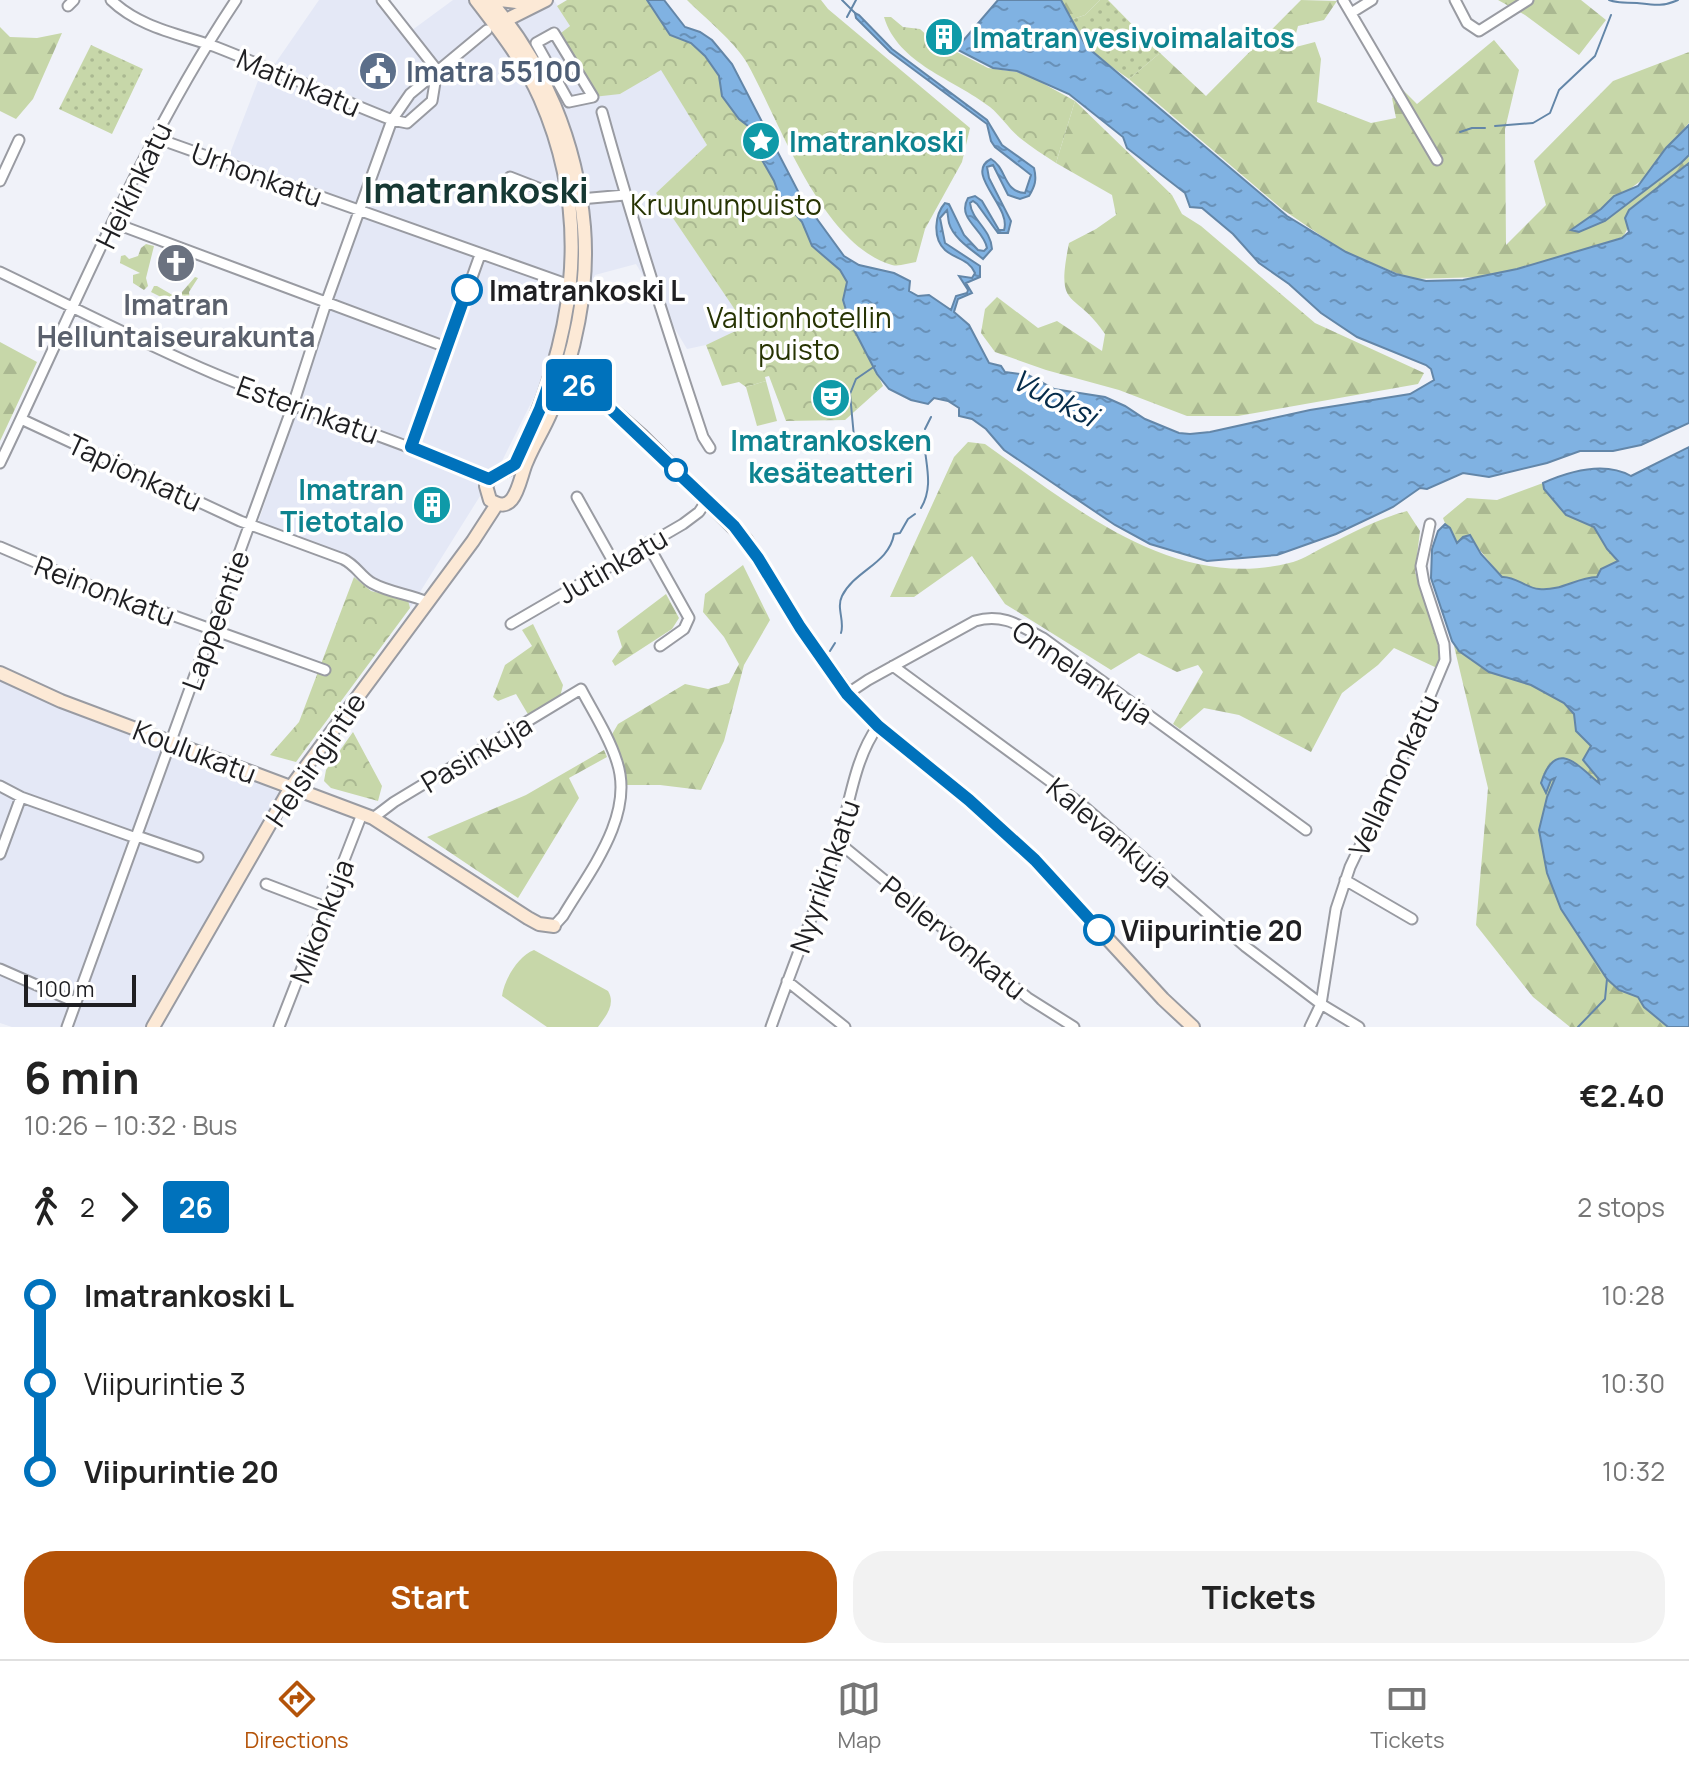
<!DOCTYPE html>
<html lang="en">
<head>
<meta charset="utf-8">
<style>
	:root { --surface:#fff; --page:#f2f2f2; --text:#222; --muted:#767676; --line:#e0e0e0; --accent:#b45309 }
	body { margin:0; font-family:Manrope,sans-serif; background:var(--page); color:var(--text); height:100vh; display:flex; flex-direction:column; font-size:30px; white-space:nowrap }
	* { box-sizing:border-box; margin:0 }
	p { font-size:26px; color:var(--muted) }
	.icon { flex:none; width:44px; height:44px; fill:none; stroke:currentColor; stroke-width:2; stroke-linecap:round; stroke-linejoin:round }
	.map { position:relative; height:1027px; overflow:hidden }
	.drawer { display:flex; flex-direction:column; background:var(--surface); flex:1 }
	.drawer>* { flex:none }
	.badge { padding:0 16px; border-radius:6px; font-size:28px; line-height:52px }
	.scale { position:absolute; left:24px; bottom:20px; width:112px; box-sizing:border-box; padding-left:8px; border:4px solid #1f1f22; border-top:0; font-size:22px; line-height:28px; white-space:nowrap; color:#1f1f22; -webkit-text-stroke:6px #fff; paint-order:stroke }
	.map>.badge { position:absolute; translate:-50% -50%; box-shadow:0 0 0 4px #fff }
	.legs { display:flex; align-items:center; gap:12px; height:88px; padding:0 24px; font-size:26px }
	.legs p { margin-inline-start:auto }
	.head { display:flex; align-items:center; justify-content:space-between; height:136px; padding:0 24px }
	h1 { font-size:44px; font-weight:700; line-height:60px }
	.action { display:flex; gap:16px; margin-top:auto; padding:16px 24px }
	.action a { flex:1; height:92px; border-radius:32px; background:var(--accent); color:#fff; font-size:32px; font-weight:700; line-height:92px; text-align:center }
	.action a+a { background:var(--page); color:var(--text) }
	ul { padding:0 24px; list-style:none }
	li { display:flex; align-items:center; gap:28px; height:88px; font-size:30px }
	li i { display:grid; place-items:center; width:12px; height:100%; margin:0 10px; background:currentColor }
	li i::after { content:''; width:20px; height:20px; margin:-10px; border:6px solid; border-radius:50%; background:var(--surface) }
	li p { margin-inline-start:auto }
	li:first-child i { background:linear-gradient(#0000 50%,currentColor 0) }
	li:last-child i { background:linear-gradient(currentColor 50%,#0000 0) }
	.tabs { display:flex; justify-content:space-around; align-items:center; height:112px; border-top:2px solid var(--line); background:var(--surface); font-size:22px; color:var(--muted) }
	.tabs a { display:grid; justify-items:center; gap:4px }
	.tabs .current { color:var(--accent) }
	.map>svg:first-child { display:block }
	.built { fill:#e4e8f6 }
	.grass { fill:url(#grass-dots) }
	.forest { fill:url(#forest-firs) }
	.park { fill:url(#park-crowns) }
	.garden { fill:#c7d7a9 }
	.water { fill:url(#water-ripples); stroke:#6386a8; stroke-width:2 }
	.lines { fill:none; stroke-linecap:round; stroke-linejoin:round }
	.stream { stroke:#6386a8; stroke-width:2 }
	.street-casing { stroke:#999ba2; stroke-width:13 }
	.secondary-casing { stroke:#999ba2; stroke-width:16 }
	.street { stroke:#fff; stroke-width:9 }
	.secondary { stroke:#fce9d6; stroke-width:12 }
	.line-1-casing { stroke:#fff; stroke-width:18 }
	.line-1 { stroke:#0072bc; stroke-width:12 }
	.stop-1-dot { fill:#fff; stroke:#0072bc; stroke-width:4 }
	.labels { text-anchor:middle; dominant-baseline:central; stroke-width:7; stroke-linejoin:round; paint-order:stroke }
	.culture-label { font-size:28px; font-weight:bold; fill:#0d838f; stroke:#fff; text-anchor:start }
	.service-label { font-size:28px; font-weight:bold; fill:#4e5e75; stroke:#fff; text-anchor:start }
	.street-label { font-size:28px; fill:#1f1f22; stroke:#fff }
	.park-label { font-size:28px; fill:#273403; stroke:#fff }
	.stop-label { font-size:28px; font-weight:bold; fill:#1f1f22; stroke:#fff; text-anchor:start }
	.worship-label { font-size:28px; font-weight:bold; fill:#5b616d; stroke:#fff }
	.water-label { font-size:30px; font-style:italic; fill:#052c4b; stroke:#fff }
	.district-label { font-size:36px; font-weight:bold; fill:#163833; stroke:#fff }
</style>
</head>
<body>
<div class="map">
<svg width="1689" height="1027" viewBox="0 0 1689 1027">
	<defs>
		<pattern id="grass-dots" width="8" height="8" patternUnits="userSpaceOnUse" patternTransform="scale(2)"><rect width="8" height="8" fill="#c7d7a9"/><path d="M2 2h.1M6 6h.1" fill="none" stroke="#aab891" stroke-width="1.8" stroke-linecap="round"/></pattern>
		<pattern id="forest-firs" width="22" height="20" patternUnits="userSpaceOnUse" patternTransform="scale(2)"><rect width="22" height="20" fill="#c7d7a9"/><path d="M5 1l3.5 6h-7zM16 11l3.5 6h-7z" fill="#aab891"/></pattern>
		<pattern id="park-crowns" width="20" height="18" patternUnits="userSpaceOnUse" patternTransform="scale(2)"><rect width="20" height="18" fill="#c7d7a9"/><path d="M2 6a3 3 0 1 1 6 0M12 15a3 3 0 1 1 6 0" fill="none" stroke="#aab891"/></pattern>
		<pattern id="water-ripples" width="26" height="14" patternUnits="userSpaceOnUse" patternTransform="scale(2)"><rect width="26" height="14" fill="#80b2e2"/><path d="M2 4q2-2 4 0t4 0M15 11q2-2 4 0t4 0" fill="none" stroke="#6890b7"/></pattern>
	</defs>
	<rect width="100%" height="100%" fill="#f0f2f9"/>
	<path class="built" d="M319,0H375L404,36L453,0H554L570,26L558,36L620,94L661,69L707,145L656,193L747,327L706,345L687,349L636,264L595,275L502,461L410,608L408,600L371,591L354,577L352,557L258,523L364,209L229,156L261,73L272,68Z
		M0,668L283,794L147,1027H12L0,1023Z"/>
	<path class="grass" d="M1100,0H1108L1160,53L1129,79L1092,53L1067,21L1085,15Z
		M91,45L143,69L112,134L59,109Z"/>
	<path class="forest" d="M1059,0H1100L1085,15L1067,21Z
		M1301,0L1337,1L1324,20L1298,26L1292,48L1315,42L1321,59L1317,102L1371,123L1396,118L1392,98L1402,89L1417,104L1494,40L1519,70L1505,129L1506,245L1546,205L1534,161L1613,81L1689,52V123L1663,152L1650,174L1573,231L1583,229L1689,153V165L1628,211L1629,226L1623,237L1518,270L1483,277L1411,279L1345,252L1282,209L1129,79L1160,53L1206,96Z
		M1498,0H1581L1606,20L1579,55L1525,15Z
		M0,27L10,37L37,38L62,33L33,99L16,119L0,111Z
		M1075,101L1172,195L1182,214L1201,226L1315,323L1424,373L1418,384L1238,416H1187L1119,390L1046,370L995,352L981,333L985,309L997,297L1038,328L1057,321L1102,351L1105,334C1074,288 1055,313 1069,243L1096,229L1116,215L1112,195L1056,163Z
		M146,244L154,246L146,278L148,286L144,290L133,283V275L140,273L120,263L121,256L125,255L129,259L138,256L141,248Z
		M195,277L198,278L189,292L190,300L185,305L182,301L177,305L151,292L154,286H157L181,300L182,292Z
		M0,342L37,362L0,441Z
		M968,442L985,444C1073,506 1173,592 1289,563C1300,561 1312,553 1322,548C1350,534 1377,519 1407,511L1420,531L1415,572L1442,646L1437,668L1394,648L1378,665L1342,693L1311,752L1239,715L1204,708L1180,729L1173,724L1203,672L1198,665L1177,672L1139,653L1111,670L1005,604L972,556L914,597H890L954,457Z
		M1543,483L1544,490L1566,515L1594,527L1607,549L1618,561L1601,569L1597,577C1575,578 1563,591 1539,589C1526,588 1515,576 1502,577L1474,543L1457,544C1453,535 1445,525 1443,518L1467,498L1497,500Z
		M743,565L770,620L744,665L724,741L701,790L660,785H625L621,757L611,736L618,724L685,684L708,689L729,683L739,664L724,637L703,612L705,594Z
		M666,594L679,618L672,629L615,666L612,661L622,647L617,631Z
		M533,624L563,685L560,697L529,716L516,694L498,701L493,697L505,665L532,646L522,630Z
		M1454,646L1563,694L1597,749L1606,788L1587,772L1679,1027H1570L1533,997L1476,925L1488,788Z
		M604,750L607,757L569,778L579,798L518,898L427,837L526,795Z"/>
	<path class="park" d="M567,0H647L670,35L691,43L705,56L719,77L722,96L739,119L748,126L750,139L774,181L779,195L802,222L812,246L840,270L847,282L843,300L883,386L845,420L786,421L769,376L765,377L766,381L746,387L739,382L722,386L706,345L746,326L656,193L707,145L661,70L620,94L593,97L557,36L570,26L557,6Z
		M687,0H821L828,9L970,128L962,162L925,229L916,262C908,263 899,267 892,265C821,244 780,122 747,63C735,42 705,18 687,0Z
		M884,17H891L903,27L920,29L944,51L957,52L988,68L1017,72L1035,79L1075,101L1056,163C1044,155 1031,147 1020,138C1009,129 1001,116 990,107C954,79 898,64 884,17Z
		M354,577L371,591L408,600L410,608L296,762L270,755L299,722Z
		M353,732L382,786L378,801L331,788L324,781L326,770Z"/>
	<path class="garden" d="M766,381L777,421L757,426L746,387Z
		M534,950L608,991C616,1004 606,1016 598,1027H547L502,996C504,980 518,956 534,950Z"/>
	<path class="water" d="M647,0H664L685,27L700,32L712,40L732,64L801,197L844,256L859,265L894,273L910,281L909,291L918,296L929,295L951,310L956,296L967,293L968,290L959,276L972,278L975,273C969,259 955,259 945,250C932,238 935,214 945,203L949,204L964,235L978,250L984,251L987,248C984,229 956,219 968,198L975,196L982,201L999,230H1004C1012,207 963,173 991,159C1007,168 1003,192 1025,193L1031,175L995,147L991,141L987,124L890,52L856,18L855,13L859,15L892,49L987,120L1002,145L1034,168C1037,180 1035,186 1029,196L1020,199L1008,195L993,165L987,167L989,178L1011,221L1008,233H998L977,204L973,201L970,203C972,221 991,229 992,249L983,259C972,250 953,238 949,223C948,219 948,214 947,210L940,218L945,243L980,266V277L966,283L972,293L958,299L954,312L969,325L989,363L1001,366L1005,372L1028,375L1054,389L1105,397L1125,406L1145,419L1179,433L1190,434L1210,432L1310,410L1410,394L1434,380L1431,369L1426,365L1357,337L1321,313L1289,284L1259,263L1233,234L1202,208L1190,207L1185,193L1127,148L1123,137L1069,94L1017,71L993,68L956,49L998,0H1061L1086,46L1287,216L1346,252L1396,274L1426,281L1463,280L1517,269L1622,238L1629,232L1625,218L1629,210L1689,163V423L1641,445L1613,451H1580L1547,463L1489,477L1463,473L1427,489L1420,488L1393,507L1336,534L1277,555L1207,561L1150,544L1115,525L1004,450L986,429L972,419L959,416V408L948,401L934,398L928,404L911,400L889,389L877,374L849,320L843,300L847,282L840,270L812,246L802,222L779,195L774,181L750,139L748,126L739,119L722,96L719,76L705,56L691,43L670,35Z
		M1689,125V155L1681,163L1605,221L1579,232L1571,230L1601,209L1614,196L1638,186L1666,148Z
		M1689,447V1027H1668L1644,1007L1638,997L1619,990L1607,979L1561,909L1547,873L1539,830L1547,797L1555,778L1551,780L1546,793L1541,783C1556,737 1578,766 1599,783L1598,778L1583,760L1591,746L1576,731L1574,714L1564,703L1531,685L1489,672L1459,651L1452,641L1431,578L1432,549L1438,531L1445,524L1450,528L1457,543L1463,537L1470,535L1481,554L1502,577C1515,576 1526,588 1539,589C1562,591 1575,578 1597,577L1601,569L1618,561L1607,549L1594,527L1566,515L1544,489L1543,483C1570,471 1604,461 1631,476Z"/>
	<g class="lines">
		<path class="stream" d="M842,0L856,14
			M1609,0C1620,4 1627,2 1637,3C1654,5 1662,7 1678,0
			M847,17L856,0
			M1495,126L1533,123L1550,113L1559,90L1595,56L1611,15
			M1460,132L1472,128H1485
			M925,429L931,417
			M751,450L787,441L854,437L850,394L856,379L875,366
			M921,508C935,485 924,461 924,436
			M841,633C845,621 836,608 842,596C855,570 889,564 894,534L900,533L908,519L915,514
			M830,651L835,643
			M1578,1027L1605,999L1607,979"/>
		<defs>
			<path id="street" d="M111,0C140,28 180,34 216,47C275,70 333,97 392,120L407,123L432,101L437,70L382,0
				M1343,0L1437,160
				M1455,0L1467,23L1479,31L1528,0
				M68,6L74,0
				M1351,13L1372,0
				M554,33L593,97L569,102L536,43Z
				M602,112C632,221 667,329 703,437L710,448
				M156,138L575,287
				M510,177L569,200L625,195
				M0,181L19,140
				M114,223L446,347
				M0,272C71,306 142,343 215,374C305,412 399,440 489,479
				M21,419L240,521L343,559C356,565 361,577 372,583C390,593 410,594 427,602
				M411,447L480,255
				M0,463C74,309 141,142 236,0
				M577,497L614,563
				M647,543L689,618L684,629L660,646
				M0,547L91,586L325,670
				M511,624L683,524L699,512L707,500
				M893,666L1081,804L1246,947L1321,1004L1359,1027
				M847,694L868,680L975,621C1002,613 1019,625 1043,638L1306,830
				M0,786L21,797L136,838
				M373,818L394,802L581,689C593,712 609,736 617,762C635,816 589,872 563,916L554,926
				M137,836L198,857
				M838,842L1028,998L1074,1027
				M0,854L21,797
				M1345,880L1412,919
				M266,884L326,907
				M0,969L75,1002
				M787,981L845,1027
				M67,1027L293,405L326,303L392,120L410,94L487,30
				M279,1027L362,814
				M771,1027C793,965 818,904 838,842C850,804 854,759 878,726
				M1310,1027L1321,1004L1336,909L1350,867L1416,729L1445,660L1444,644L1424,583L1421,566L1430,524"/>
			<path id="secondary" d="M476,0C500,31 524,62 540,98C595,223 573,344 515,464C505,475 492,471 486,486L490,500C517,518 519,477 527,461C534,444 544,429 551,412C575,356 589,288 584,227C577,144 544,62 489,0
				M500,0L532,4
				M502,22L546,0
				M558,377L587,389L600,399L641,435L746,540L800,627L854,702L878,726L969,800L1035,860L1163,999L1193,1027
				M0,673L61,701L373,818L528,918L539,924L554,926
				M153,1027L291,787L473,541L497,504"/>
		</defs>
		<use href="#street" class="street-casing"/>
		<use href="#secondary" class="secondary-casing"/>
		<use href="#street" class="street"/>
		<use href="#secondary" class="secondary"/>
	</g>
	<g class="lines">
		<defs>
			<path id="line-1" d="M467,290L411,447L489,479L515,464L540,409L552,375L587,389L600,399L734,526L758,558L800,627L847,694L878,726L969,800L1035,860L1099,930"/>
		</defs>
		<use href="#line-1" class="line-1-casing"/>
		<use href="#line-1" class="line-1"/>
	</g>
	<defs>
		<symbol id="building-disc" viewBox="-11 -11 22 22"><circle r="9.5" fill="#0f9aa8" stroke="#fff"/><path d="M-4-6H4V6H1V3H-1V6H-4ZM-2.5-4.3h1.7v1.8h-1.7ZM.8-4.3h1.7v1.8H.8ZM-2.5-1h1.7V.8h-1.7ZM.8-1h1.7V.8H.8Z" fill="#fff"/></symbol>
		<symbol id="civic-disc" viewBox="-11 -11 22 22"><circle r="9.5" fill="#5c6f8a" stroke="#fff"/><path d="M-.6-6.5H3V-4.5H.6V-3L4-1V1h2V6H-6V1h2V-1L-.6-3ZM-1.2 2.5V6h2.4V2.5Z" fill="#fff"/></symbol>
		<symbol id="sight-disc" viewBox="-11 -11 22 22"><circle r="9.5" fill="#0f9aa8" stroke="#fff"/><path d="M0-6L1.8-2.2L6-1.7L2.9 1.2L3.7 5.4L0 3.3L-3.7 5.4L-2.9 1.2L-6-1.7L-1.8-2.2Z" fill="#fff"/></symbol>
		<symbol id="church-disc" viewBox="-11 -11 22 22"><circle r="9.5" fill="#6b7280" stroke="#fff"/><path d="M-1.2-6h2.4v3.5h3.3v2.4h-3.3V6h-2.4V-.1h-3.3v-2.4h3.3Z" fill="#fff"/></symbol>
		<symbol id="theatre-disc" viewBox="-11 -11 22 22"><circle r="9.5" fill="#0f9aa8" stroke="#fff"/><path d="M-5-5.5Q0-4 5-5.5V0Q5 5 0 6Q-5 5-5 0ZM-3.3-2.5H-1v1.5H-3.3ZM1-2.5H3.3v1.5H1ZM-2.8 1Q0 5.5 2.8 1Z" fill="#fff"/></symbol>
	</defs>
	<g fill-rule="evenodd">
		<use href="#building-disc" x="922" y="15" width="44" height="44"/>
		<use href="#civic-disc" x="356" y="49" width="44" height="44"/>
		<use href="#sight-disc" x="739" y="119" width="44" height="44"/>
		<use href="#church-disc" x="154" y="241" width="44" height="44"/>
		<use href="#theatre-disc" x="809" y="376" width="44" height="44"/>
		<use href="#building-disc" x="410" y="483" width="44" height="44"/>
	</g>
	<g class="stop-1-dot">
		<circle cx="467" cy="290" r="14"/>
		<circle cx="676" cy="470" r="10"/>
		<circle cx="1099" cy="930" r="14"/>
	</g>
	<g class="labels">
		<g class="culture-label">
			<text x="972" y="37">Imatran vesivoimalaitos</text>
			<text x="789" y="141">Imatrankoski</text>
			<text x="831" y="440" text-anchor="middle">Imatrankosken<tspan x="831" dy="32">kesäteatteri</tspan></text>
			<text x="404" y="489" text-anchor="end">Imatran<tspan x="404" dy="32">Tietotalo</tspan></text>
		</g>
		<g class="service-label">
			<text x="406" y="71">Imatra 55100</text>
		</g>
		<g class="street-label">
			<text transform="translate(299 82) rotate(23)">Matinkatu</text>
			<text transform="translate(257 174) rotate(20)">Urhonkatu</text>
			<text transform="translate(133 185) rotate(-64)">Heikinkatu</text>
			<text transform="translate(308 409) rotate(20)">Esterinkatu</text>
			<text transform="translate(135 472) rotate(25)">Tapionkatu</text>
			<text transform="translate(612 565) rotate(-30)">Jutinkatu</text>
			<text transform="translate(105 590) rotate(21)">Reinonkatu</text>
			<text transform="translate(215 620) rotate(-70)">Lappeentie</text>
			<text transform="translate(1083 672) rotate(34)">Onnelankuja</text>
			<text transform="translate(195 751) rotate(21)">Koulukatu</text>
			<text transform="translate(476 753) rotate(-31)">Pasinkuja</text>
			<text transform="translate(315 759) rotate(-56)">Helsingintie</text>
			<text transform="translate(1393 775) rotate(-65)">Vellamonkatu</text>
			<text transform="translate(1110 832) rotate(40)">Kalevankuja</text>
			<text transform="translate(824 876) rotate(-71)">Nyyrikinkatu</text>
			<text transform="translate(321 921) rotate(-69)">Mikonkuja</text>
			<text transform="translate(954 937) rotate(39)">Pellervonkatu</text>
		</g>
		<g class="park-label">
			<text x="726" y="204">Kruununpuisto</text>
			<text x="799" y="317">Valtionhotellin<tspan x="799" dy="32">puisto</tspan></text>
		</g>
		<g class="stop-label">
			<text x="489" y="290">Imatrankoski L</text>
			<text x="1121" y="930">Viipurintie 20</text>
		</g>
		<g class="worship-label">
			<text x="176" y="304">Imatran<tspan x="176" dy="32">Helluntaiseurakunta</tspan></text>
		</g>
		<g class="water-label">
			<text transform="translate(1055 397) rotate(27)">Vuoksi</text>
		</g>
		<g class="district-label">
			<text x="476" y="189">Imatrankoski</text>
		</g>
	</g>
</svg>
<div class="scale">100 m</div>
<b class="badge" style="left:579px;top:385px;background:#0072bc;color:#fff">26</b>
</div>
<section class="drawer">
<div class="head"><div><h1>6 min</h1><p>10:26 – 10:32 · Bus</p></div><b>€2.40</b></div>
<div class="legs"><svg class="icon" aria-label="walk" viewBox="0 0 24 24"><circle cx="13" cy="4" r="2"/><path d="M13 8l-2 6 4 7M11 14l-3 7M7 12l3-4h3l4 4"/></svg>2<svg class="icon" aria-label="forward" viewBox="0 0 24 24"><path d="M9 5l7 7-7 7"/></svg><b class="badge" style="background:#0072bc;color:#fff">26</b><p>2 stops</p></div>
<ul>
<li><i style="color:#0072bc"></i><b>Imatrankoski L</b><p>10:28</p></li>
<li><i style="color:#0072bc"></i><span>Viipurintie 3</span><p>10:30</p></li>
<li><i style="color:#0072bc"></i><b>Viipurintie 20</b><p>10:32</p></li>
</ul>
<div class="action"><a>Start</a><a>Tickets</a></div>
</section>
<nav class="tabs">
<a class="current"><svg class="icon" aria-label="directions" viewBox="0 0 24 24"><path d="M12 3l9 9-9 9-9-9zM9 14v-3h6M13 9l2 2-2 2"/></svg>Directions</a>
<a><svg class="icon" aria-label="map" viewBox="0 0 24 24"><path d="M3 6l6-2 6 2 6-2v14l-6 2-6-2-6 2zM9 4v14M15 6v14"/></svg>Map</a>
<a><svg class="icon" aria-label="tickets" viewBox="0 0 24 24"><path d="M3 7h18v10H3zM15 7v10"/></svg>Tickets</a>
</nav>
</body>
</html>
